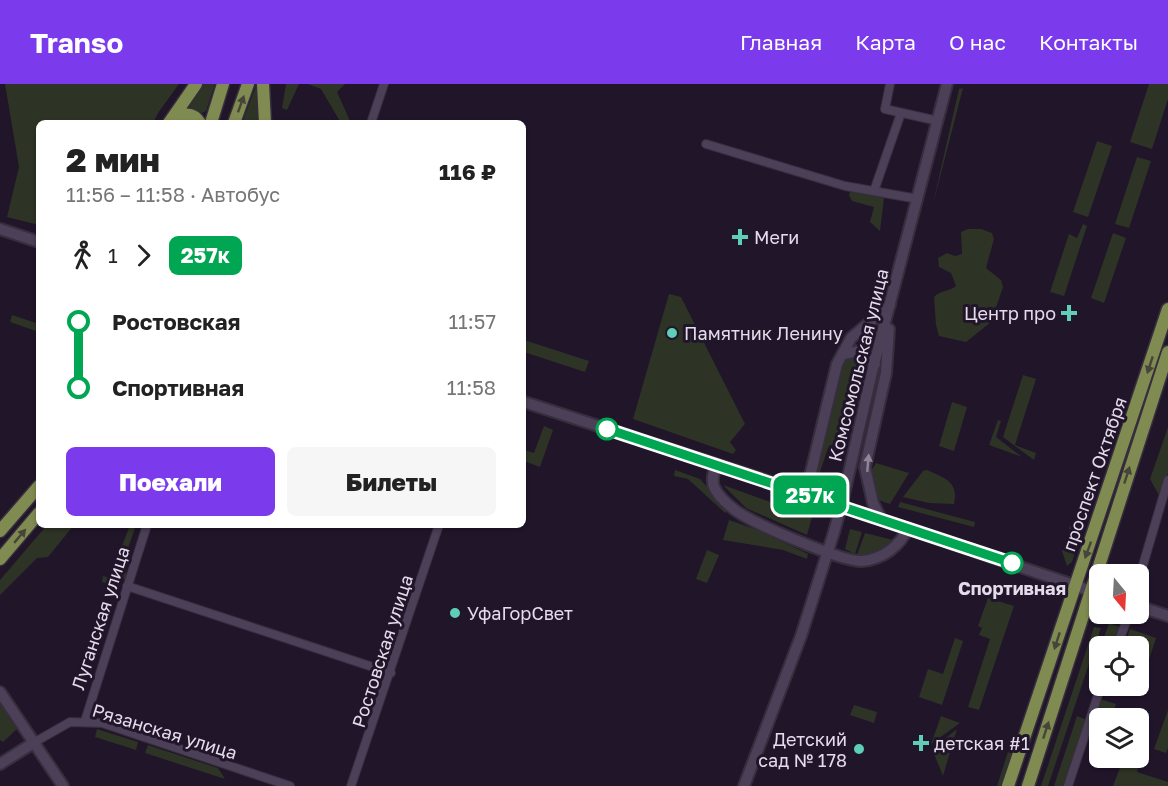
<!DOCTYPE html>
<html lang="ru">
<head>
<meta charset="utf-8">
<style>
	:root { --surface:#fff; --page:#f6f6f6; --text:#222; --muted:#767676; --accent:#7c3aed }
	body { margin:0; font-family:"Golos Text",sans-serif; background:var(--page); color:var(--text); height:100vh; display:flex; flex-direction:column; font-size:22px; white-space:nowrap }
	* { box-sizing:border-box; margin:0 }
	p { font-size:20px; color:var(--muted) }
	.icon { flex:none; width:33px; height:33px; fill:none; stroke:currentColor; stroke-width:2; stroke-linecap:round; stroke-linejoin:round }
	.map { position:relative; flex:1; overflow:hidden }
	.details { position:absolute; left:36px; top:36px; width:490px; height:408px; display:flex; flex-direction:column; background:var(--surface); border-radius:9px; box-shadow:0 2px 4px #0004 }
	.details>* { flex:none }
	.badge { padding:0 12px; border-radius:9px; font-size:21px; line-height:39px }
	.needle { width:39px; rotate:162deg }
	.buttons { position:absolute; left:1089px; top:480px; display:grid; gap:12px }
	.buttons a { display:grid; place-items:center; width:60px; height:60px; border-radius:9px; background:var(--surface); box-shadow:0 2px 4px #0004; font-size:30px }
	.map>.badge { position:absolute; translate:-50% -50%; box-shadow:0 0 0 3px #fff }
	.legs { display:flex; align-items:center; gap:9px; height:66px; padding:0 30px; font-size:20px }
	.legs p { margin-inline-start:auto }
	.head { display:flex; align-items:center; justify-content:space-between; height:102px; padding:0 30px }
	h1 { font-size:33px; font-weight:800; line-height:45px }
	.action { display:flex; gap:12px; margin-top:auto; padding:12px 30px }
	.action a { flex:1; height:69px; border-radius:9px; background:var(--accent); color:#fff; font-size:24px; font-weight:800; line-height:69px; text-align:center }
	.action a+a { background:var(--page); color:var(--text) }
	ul { padding:0 30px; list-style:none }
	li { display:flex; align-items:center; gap:21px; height:66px; font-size:22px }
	li i { display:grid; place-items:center; width:9px; height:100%; margin:0 8px; background:currentColor }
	li i::after { content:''; width:15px; height:15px; margin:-8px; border:4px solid; border-radius:50%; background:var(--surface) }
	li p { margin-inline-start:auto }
	li:first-child i { background:linear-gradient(#0000 50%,currentColor 0) }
	li:last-child i { background:linear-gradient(currentColor 50%,#0000 0) }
	header { display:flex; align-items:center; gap:36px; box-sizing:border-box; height:84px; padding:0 30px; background:var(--accent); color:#fff }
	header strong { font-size:28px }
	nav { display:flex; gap:33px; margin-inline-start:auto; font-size:21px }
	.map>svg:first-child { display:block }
	.green { fill:#2d3325 }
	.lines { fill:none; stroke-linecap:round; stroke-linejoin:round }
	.street-casing { stroke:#362e3d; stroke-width:10 }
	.secondary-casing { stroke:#362e3d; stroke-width:14 }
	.primary-casing { stroke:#362e3d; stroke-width:15 }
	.street { stroke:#4c3f58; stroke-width:8 }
	.secondary { stroke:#4c3f58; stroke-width:10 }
	.primary { stroke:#808b51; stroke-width:12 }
	.secondary-bridge-casing { stroke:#362e3d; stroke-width:14; stroke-linecap:butt }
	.secondary-bridge { stroke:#4c3f58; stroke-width:10 }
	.oneway { fill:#47443a }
	.oneway2 { fill:#90869a }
	.line-1-casing { stroke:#fff; stroke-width:14 }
	.line-1 { stroke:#00a651; stroke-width:9 }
	.poi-dot { fill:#5eceb8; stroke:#21152a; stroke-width:2 }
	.stop-1-dot { fill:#fff; stroke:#00a651; stroke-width:3 }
	.labels { text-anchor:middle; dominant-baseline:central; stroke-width:6; stroke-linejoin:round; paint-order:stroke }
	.poi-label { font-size:18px; fill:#e4dceb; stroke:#21152a; text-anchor:start }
	.street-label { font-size:18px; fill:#e4dceb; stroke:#21152a }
	.stop-label { font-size:18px; font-weight:bold; fill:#e4dceb; stroke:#21152a }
</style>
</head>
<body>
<header>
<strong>Transo</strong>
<nav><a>Главная</a><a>Карта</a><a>О нас</a><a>Контакты</a></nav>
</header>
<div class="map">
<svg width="1168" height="702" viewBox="0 0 1168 702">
	<rect width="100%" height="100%" fill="#21152a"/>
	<path class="green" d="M5,0H179L158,29L153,39H39V141L7,133L19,83Z
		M203,0H215L206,27L202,29L188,26L186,23Z
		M286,0H299L287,26L282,24Z
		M308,0H345L337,8L351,39H341L321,5Z
		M1149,0H1168V15L1152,65L1130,58Z
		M256,2L258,39H242Z
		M963,4L932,124L959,5Z
		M1097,57L1112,62L1088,133L1073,128Z
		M1137,73L1151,77L1129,144L1115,140Z
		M851,105L884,114L880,147L870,138L874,123L852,117L849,111Z
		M1083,140L1087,142L1064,212L1050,208L1069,150L1077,154Z
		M968,145H981L992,149L994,155L986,184L1001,196L1003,203L991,238L966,258L939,252L936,241L934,213C941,206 948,208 956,202L951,189L939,183L938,174L947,169L955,172L962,170L961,148Z
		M1113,149L1126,154L1104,219L1091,214Z
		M879,186L890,190L883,215L867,233Z
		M669,210L681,213L745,340L730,358L736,366L733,370L633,335Z
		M12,231L39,240V248L10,238Z
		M524,256L589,277L585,288L524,268Z
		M850,274L858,277L859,283L854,292L839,356L828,364L818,394L812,392L838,291L846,276Z
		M1023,291L1036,295L1015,361L1036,369L1034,376L1003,353Z
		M952,318L967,323L954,367L939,362Z
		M998,336L1001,337L996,353L1022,373L989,361Z
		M544,342L553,346L540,383L524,377V366L534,369Z
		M1168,343V389L1160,413L1150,395Z
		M876,379L909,389L890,420L878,416L872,386Z
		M675,386L700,395L727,425L725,429L688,395L674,392Z
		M927,386C945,394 959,398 954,420L929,419L903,413L923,387Z
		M723,401L812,433L807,451L746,424Z
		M900,418L975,438L974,443L898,423Z
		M729,436L755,445L808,470L807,475L783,466L723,456Z
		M47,441H74L48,473L37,474L0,511V496Z
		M130,441H136L122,482L127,491L125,495H119L117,502L102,498L103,492L110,494Z
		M1078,441L1083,443L1072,478L1067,482L1062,467L1072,447L1069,445L1070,442Z
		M850,445L862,448L855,470L845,465Z
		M865,449L897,457L871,471H857Z
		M707,466L719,471L707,499L696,495Z
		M988,514L1014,522L979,626L968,623L990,555L979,551L982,544L978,542Z
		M1109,539L1120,543L1114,562H1101Z
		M1094,543L1101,544L1048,702H1041Z
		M1130,545L1156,554L1140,604L1134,602H1138V562H1124Z
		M955,554L963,557L942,621L919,613L928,585L943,590Z
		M0,613L18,644L3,658L0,656Z
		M1100,615L1116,620L1111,634L1095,632Z
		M854,621L877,628L874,639L850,631Z
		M1168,626V664L1166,669L1154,665Z
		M941,632L960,639L931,660Z
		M1077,632L1087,636L1065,702H1054Z
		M97,645L138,658L136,666L95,653Z
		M957,645L943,692L932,665Z
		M1013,652L1016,656L1002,702H997Z
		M148,661L218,684L225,695L145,669Z
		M1121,681H1139L1137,688L1168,698V702H1113Z"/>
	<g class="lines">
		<defs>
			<path id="street" d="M890,0L885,25L938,37
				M371,39L384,0
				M706,60L845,102L918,115
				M874,107L901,29
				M1138,498L1168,396
				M127,502L391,589
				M1117,562L1129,530
				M85,637L147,441
				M35,658L70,638L102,639L290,702
				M351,702L439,441
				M1068,702L1101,602"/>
			<path id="secondary" d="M0,145L39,158
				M843,270L860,267L875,280
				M524,318L765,396L1100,510
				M716,381C714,388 711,395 714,403C718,412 727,420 735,426C752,439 842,478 862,477C883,475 900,462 908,444
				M806,409L837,280L851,254L890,221
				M842,419L872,288L947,0
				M881,435L873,419L865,383L886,289L889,245
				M1138,522L1168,532
				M0,608L63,702
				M0,680L35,658
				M744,702L801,552L834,448"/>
			<path id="primary" d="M263,0L265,39
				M171,36C181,29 193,27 200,39
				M169,39L196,0
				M211,39L223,0
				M234,39L248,0
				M0,447L39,402
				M0,475L39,429
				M1008,702L1168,225
				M1028,702L1168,268"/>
		</defs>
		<use href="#street" class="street-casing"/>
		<use href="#secondary" class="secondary-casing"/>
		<use href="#primary" class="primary-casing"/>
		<use href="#street" class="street"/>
		<use href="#secondary" class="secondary"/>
		<use href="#primary" class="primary"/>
		<defs>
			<path id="secondary-bridge" d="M834,448L842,419"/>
		</defs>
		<use href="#secondary-bridge" class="secondary-bridge-casing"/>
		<use href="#secondary-bridge" class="secondary-bridge"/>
	</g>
	<defs><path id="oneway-solid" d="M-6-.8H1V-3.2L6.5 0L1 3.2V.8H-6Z" transform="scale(1.5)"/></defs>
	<g class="oneway">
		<use href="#oneway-solid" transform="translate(241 20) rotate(-70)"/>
		<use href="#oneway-solid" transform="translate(1150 281) rotate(108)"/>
		<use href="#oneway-solid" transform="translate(1127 391) rotate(-72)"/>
		<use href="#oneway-solid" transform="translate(20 452) rotate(-50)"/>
		<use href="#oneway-solid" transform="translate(1088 466) rotate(110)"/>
		<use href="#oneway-solid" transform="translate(1057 557) rotate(108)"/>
		<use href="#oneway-solid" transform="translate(1046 646) rotate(-72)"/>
	</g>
	<use class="oneway2" href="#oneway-solid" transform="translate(868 379) rotate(-85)"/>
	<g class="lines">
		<defs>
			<path id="line-1" d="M607,345L1012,479"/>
		</defs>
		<use href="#line-1" class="line-1-casing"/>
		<use href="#line-1" class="line-1"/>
	</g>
	<g class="poi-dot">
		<path d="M737 144h6v6h6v6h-6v6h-6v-6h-6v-6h6z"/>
		<path d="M1066 220h6v6h6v6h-6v6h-6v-6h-6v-6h6z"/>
		<circle cx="672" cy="249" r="6"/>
		<circle cx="455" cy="529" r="6"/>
		<path d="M918 650h6v6h6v6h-6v6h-6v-6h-6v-6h6z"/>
		<circle cx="859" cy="665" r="6"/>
	</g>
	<g class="stop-1-dot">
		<circle cx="607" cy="345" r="10"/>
		<circle cx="1012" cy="479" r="10"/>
	</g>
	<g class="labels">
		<g class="poi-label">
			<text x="754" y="153">Меги</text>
			<text x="1056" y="229" text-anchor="end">Центр про</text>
			<text x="684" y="249">Памятник Ленину</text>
			<text x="467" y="529">УфаГорСвет</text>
			<text x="847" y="655" text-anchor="end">Детский<tspan x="847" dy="21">сад № 178</tspan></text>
			<text x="934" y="659">детская #1</text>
		</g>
		<g class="street-label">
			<text transform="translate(858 281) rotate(-76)">Комсомольская улица</text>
			<text transform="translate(1094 390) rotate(-71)">проспект Октября</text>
			<text transform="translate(100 534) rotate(-72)">Луганская улица</text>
			<text transform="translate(382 567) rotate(-72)">Ростовская улица</text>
			<text transform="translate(165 647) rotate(17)">Рязанская улица</text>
		</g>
		<g class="stop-label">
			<text x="1012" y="504">Спортивная</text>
		</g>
	</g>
</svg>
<div class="buttons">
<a><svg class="needle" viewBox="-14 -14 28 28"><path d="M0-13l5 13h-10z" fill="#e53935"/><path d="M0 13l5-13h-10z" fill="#767676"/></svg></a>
<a><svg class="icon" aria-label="locate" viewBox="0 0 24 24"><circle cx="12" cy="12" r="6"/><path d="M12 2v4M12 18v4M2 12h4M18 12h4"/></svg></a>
<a><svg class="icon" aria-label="layers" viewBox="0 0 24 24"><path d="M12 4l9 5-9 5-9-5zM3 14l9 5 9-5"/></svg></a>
</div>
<b class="badge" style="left:810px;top:411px;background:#00a651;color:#fff">257к</b>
<section class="details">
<div class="head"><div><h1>2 мин</h1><p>11:56 – 11:58 · Автобус</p></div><b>116 ₽</b></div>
<div class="legs"><svg class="icon" aria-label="walk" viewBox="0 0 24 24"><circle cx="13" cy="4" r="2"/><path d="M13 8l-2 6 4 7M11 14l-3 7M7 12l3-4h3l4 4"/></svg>1<svg class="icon" aria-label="forward" viewBox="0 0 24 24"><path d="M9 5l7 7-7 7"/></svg><b class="badge" style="background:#00a651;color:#fff">257к</b></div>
<ul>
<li><i style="color:#00a651"></i><b>Ростовская</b><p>11:57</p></li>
<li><i style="color:#00a651"></i><b>Спортивная</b><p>11:58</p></li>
</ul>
<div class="action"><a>Поехали</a><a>Билеты</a></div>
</section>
</div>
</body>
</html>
